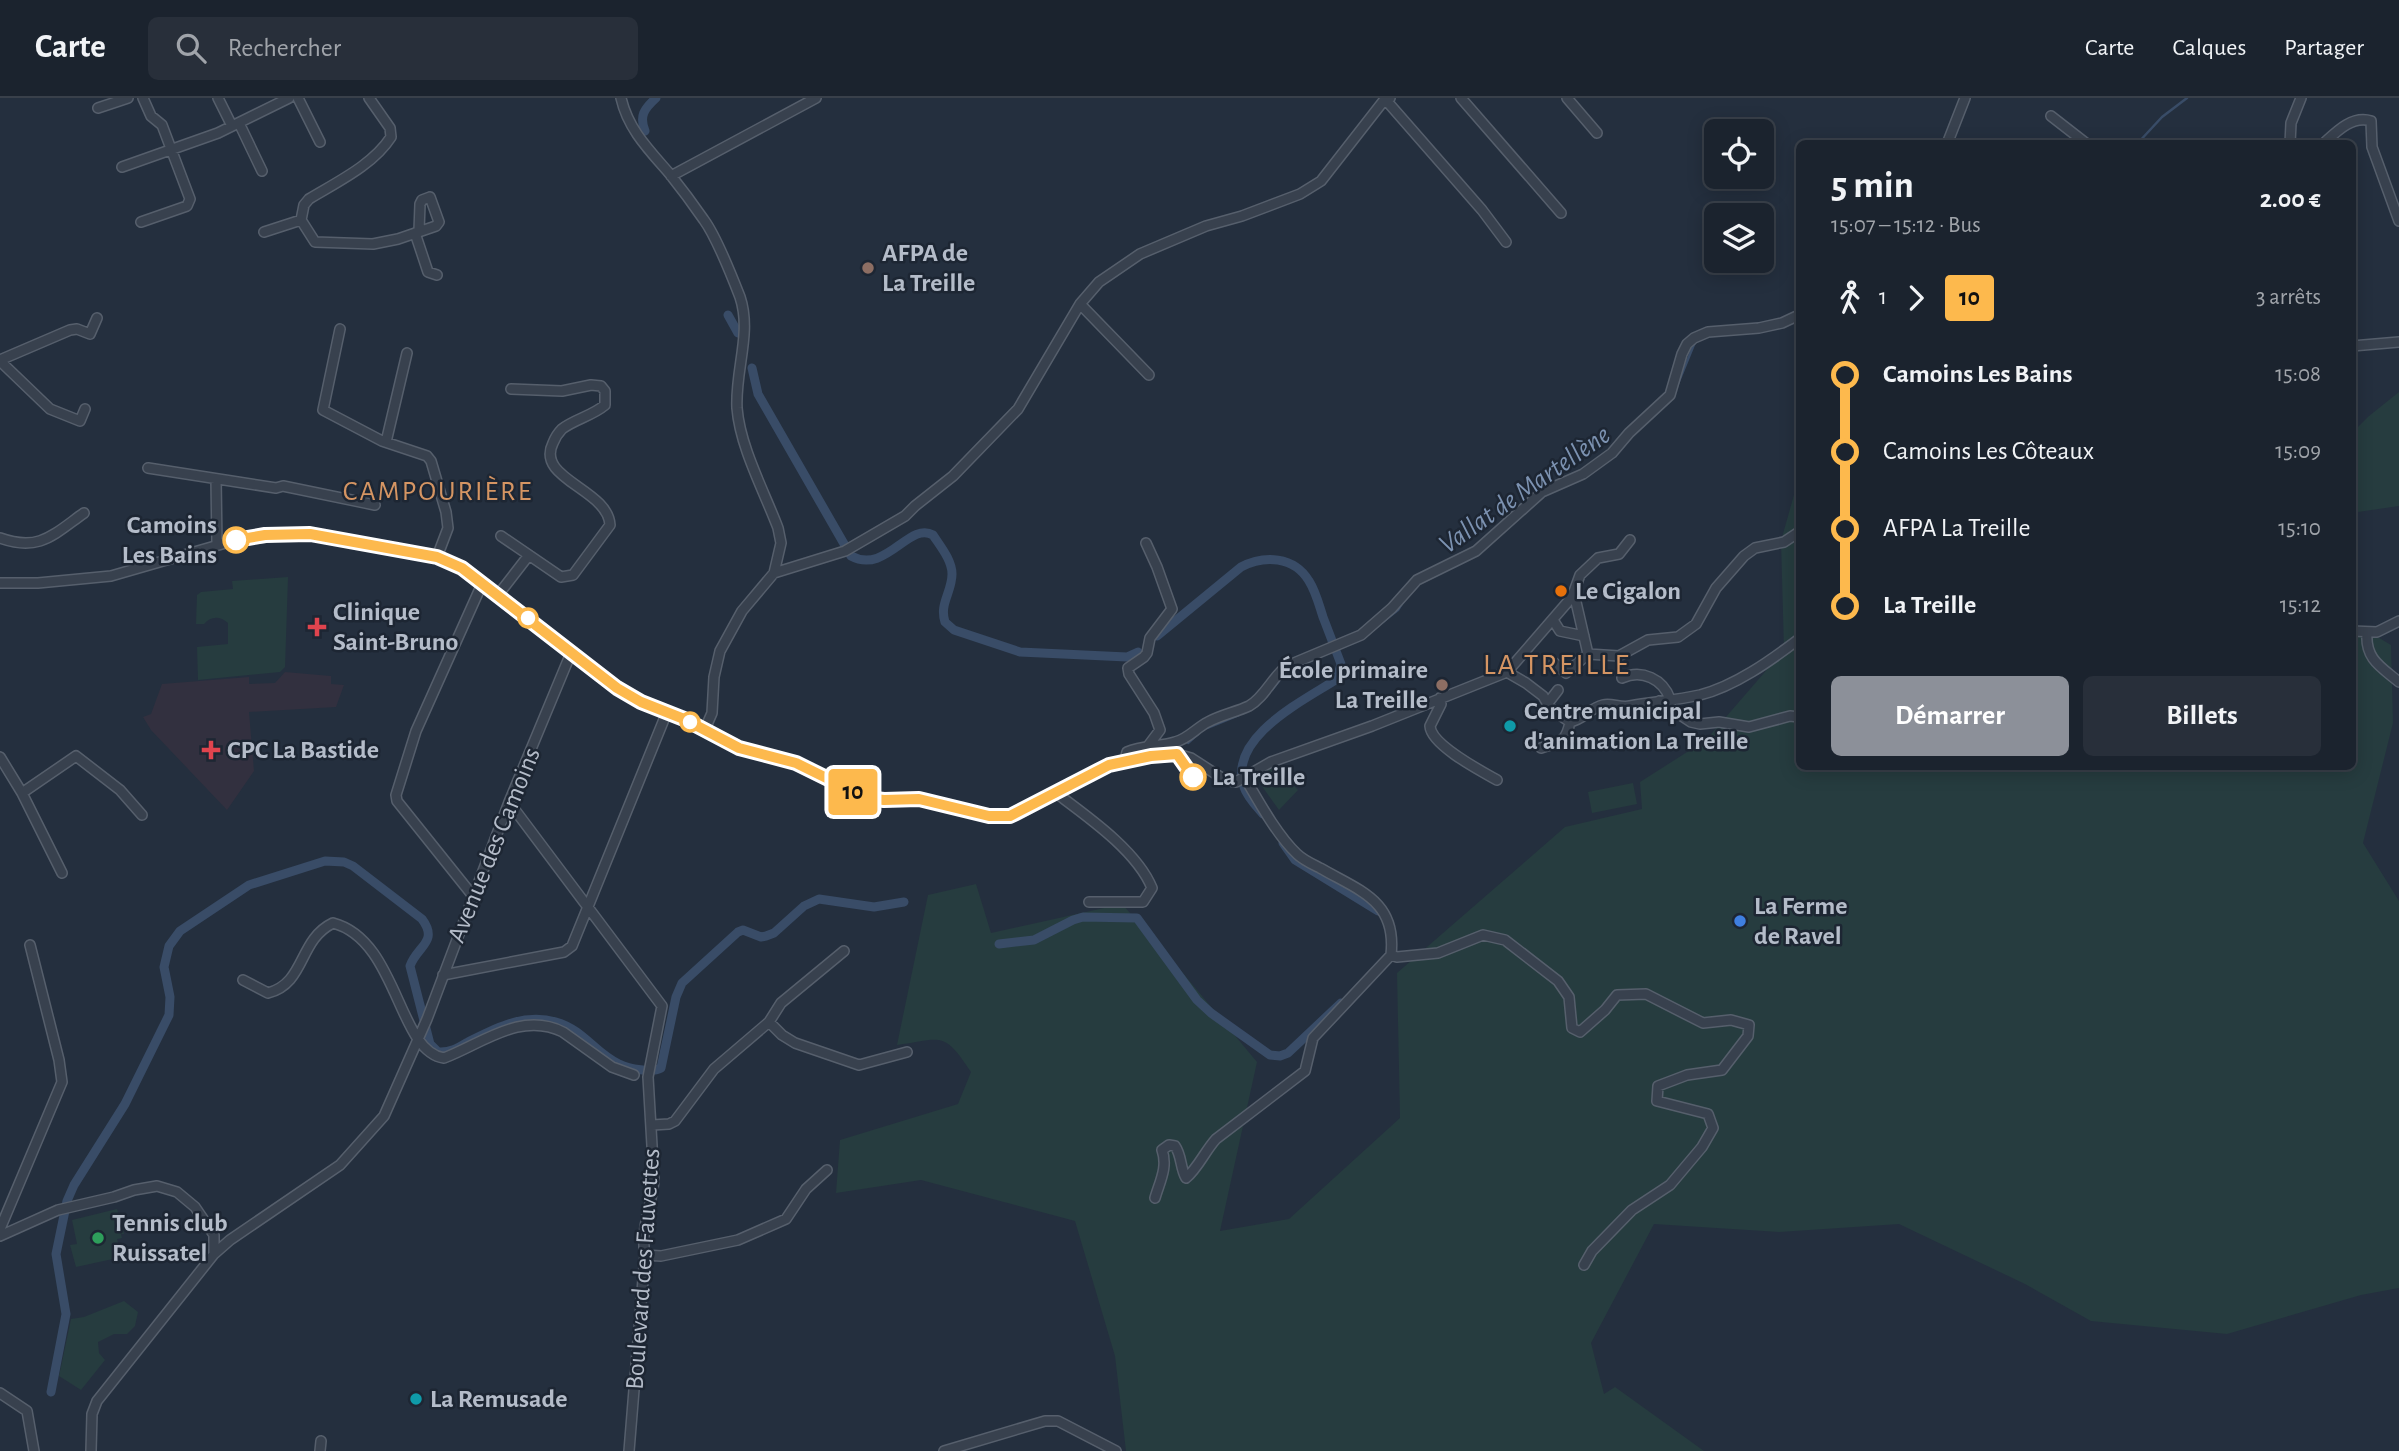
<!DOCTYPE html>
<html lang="fr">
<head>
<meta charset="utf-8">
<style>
	:root { --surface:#1b232e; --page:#282f3a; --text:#f1f3f6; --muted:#a0a4aa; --line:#39404a; --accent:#8c9099 }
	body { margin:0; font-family:"Alegreya Sans",sans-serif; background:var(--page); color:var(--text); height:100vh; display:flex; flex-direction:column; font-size:26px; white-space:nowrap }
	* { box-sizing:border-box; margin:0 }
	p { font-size:23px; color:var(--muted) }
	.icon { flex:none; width:38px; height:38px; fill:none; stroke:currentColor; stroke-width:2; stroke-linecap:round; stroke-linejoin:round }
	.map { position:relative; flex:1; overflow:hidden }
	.side { position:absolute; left:1796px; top:42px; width:560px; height:630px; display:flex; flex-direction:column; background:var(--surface); border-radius:10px; box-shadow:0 4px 18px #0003,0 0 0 2px var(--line) }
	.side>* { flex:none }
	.badge { padding:0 14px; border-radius:5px; font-size:24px; line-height:46px }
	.tools { position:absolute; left:1704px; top:21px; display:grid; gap:14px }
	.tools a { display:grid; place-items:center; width:70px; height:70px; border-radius:10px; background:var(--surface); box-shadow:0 4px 18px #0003,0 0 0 2px var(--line); font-size:35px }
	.map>.badge { position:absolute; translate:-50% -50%; box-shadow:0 0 0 4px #fff }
	.legs { display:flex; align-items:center; gap:10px; height:77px; padding:0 35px; font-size:23px }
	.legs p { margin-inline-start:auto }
	.headline { display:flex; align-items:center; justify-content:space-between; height:119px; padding:0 35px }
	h1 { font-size:38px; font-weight:600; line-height:52px }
	.button { display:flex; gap:14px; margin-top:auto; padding:14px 35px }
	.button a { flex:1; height:80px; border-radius:10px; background:var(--accent); color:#fff; font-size:28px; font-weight:600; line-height:80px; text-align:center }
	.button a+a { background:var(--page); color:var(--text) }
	ul { padding:0 35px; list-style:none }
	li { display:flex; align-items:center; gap:24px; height:77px; font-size:26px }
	li i { display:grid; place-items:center; width:10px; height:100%; margin:0 9px; background:currentColor }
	li i::after { content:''; width:18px; height:18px; margin:-9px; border:5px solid; border-radius:50%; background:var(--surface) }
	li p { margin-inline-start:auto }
	li:first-child i { background:linear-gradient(#0000 50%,currentColor 0) }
	li:last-child i { background:linear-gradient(currentColor 50%,#0000 0) }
	header { display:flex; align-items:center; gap:42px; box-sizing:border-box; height:98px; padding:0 35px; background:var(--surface); border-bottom:2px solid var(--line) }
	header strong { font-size:33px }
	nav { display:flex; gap:38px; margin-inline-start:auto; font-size:24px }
	.search { width:490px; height:63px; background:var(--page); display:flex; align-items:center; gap:18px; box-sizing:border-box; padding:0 24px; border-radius:10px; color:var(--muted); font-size:26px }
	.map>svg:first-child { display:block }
	.medical { fill:#32303f }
	.green { fill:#263c3f }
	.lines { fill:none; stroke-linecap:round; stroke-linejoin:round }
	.stream { stroke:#394c67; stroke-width:2.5 }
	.canal { stroke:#394c67; stroke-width:9 }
	.minor-casing { stroke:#565f6c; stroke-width:12 }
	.minor { stroke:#38414e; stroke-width:9 }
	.line-1-casing { stroke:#fff; stroke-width:16 }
	.line-1 { stroke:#fdb94d; stroke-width:10 }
	.education-dot { fill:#8d6e63; stroke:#1d2633; stroke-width:2.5 }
	.stop-1-dot { fill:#fff; stroke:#fdb94d; stroke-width:3.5 }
	.food-dot { fill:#e8710a; stroke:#1d2633; stroke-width:2.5 }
	.health-dot { fill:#e0444e; stroke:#1d2633; stroke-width:2.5 }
	.culture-dot { fill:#0f9aa8; stroke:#1d2633; stroke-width:2.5 }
	.shop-dot { fill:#3f7fe0; stroke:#1d2633; stroke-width:2.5 }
	.leisure-dot { fill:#2e9e5b; stroke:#1d2633; stroke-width:2.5 }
	.labels { text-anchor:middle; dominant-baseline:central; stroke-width:5; stroke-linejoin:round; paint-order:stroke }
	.poi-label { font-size:26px; font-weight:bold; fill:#b4bcc9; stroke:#1d2633; text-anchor:start }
	.stop-label { font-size:26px; font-weight:bold; fill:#b4bcc9; stroke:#1d2633; text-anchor:end }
	.street-label { font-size:26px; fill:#b4bcc9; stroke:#1d2633 }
	.water-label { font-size:28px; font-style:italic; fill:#7c92b1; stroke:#1d2633 }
	.neighbourhood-label { font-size:28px; letter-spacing:2px; fill:#d59563; stroke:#1d2633 }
	.quarter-label { font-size:30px; letter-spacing:2px; fill:#d59563; stroke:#1d2633 }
</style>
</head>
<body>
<header>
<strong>Carte</strong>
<div class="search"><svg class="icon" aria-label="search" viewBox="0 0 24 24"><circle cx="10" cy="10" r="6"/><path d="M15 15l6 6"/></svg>Rechercher</div>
<nav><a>Carte</a><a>Calques</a><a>Partager</a></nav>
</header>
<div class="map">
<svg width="2399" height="1353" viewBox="0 0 2399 1353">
	<rect width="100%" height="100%" fill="#242f3e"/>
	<path class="medical" d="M285,574L331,578V586L344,587L336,609L249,614L254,673L227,712L151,632L143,619L151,616L162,586L249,579V586L275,585Z"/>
	<path class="green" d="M2399,294V408L2358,414L2352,409V335L2369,318Z
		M1799,379V668H2352V524L2391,547L2393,625L2363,745L2399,803V1190L2361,1197L2227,1236L2091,1223L2025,1186L1899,1126L1779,1134L1654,1126L1591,1245L1604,1296L1615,1289L1704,1353H1126L1115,1258L1075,1123L921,1082L836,1095L840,1042L958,1006L971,974C944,933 943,940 897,947L928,797L976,786L991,835L1122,806L1172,862L1257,964L1220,1133L1289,1121L1400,1020L1397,875L1565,729L1642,711L1640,684L1706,642L1784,552L1781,443Z
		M288,479L285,569L280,574L198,582L197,549L228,546V525C220,518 211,518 204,526H196L197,497L201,494L233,491L232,483Z
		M1274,668L1298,692L1279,712L1256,680Z
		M1633,685L1637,706L1592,715L1588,694Z
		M117,1111L124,1136H121L122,1140L117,1141L122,1159L76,1169L70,1147L77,1146L72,1122Z
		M124,1203L138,1214L135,1228L127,1236H114L98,1244L99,1255L105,1262L81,1292L59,1278L71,1221L84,1219Z"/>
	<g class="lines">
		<path class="stream" d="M2137,46L2162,19L2187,0
			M1763,233L1777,230
			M1675,293L1695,244
			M1447,472L1467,462
			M1375,530L1398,512L1403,504
			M1272,592L1282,579L1297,568
			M1258,607L1267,597
			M1207,630L1239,617
			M1188,645L1198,636"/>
		<path class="canal" d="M645,33C639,18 644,11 656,0
			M728,217L738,235
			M752,270L758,296L851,458C886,477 909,423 933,437C940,448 952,462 952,476C952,494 939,506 945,524L954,532L1020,554L1127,559L1138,554
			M1157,538L1241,469C1264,457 1294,458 1309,483C1316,494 1319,507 1323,519C1329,535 1335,550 1341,566L1337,581C1305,602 1227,639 1244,689C1247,699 1256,708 1263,716
			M1283,745L1295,762L1378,813
			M999,846L1034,842L1073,822L1083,819L1137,820L1197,902L1211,915L1270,957L1280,958L1288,955L1341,905
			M51,1294L66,1216L56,1156L67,1103L74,1087L125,1006L169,917L170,899L164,869L169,848L180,833L249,787L325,763L344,764L353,768L422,821C439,844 417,848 410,868L430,946L438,954C450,955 458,950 468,944C496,930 523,915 556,924C584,932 595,955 619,966C629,971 652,975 661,970L676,899L682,885L738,834L743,832L761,839L766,838L774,835L804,808L819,801L874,809L904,804"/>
		<defs>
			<path id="minor" d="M218,0L232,28
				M298,0L320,44
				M369,0L390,30L391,39C373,67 337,84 309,101L304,107L301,122L315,144L373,146L398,141L436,128L439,124L430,99L422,102L420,106L419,133L415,135
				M621,0C628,31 649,52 669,75C681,90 693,106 704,122C715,137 733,181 740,199C752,235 735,272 737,310C740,349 764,393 778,430L781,445L774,475
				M1461,0L1561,115
				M1567,0L1597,35
				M1385,1L1482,112L1506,144
				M98,10L128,0
				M2051,18L2087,46
				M239,25L262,73
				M1947,46L1965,0
				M2290,46L2291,25L2301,0
				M2323,46C2336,34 2352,17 2371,23L2372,49L2399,123
				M122,69L218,35L289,0
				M671,78L816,0
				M141,124L187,108L190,101L162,27L151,18L143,0
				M264,134L301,122
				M415,135L428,174L437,177
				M1080,206L1149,277
				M340,231L323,312L382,343L427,358L431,363L446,414L448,430L437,459
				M2352,248L2399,244
				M0,262L70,232L77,231L90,236L97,220
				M0,263L50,311L80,323L85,311
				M386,344L407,255
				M148,370L276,390L283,388L375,407
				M216,381L217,447
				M501,438L561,479L573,477L610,427C608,391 535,381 553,345C555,340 558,335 562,331C575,321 592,318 605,307V293L601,288L591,287L562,293L511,291
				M0,440C39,454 53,437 84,415
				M1146,445L1157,469L1172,511L1150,540L1147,555L1144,559L1128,570L1129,576L1154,615L1160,632L1148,648
				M0,485H38L111,478L229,444L288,436H310L414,454L443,461L462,470L617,590L641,604L705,631L739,650L796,665L867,700L884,702L919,701L989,718L1017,717L1109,667L1151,658L1177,656L1191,660L1225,682L1236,684L1271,664L1372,628L1507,574L1572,499L1580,477L1598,460L1619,456L1630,442
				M498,497L529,457
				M1572,499L1576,504L1588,556L1619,558L1648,542L1678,539L1696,526L1716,490L1744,458L1755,450L1784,444L1799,434
				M1553,522L1560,533L1584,538
				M2352,533L2377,534L2399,523
				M2367,535C2365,561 2381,569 2399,584
				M1552,563L1566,575L1588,556
				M1507,574L1526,585L1543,598L1550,610L1570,624
				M1622,580C1642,571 1663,581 1670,601
				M1440,600L1441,606L1430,628C1431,647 1481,673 1497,682
				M1659,603L1691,624L1700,626L1719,624L1749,629L1790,618L1799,619
				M1548,605L1558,592
				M1570,624C1583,622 1590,610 1603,607C1612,605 1620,610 1630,608C1653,604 1677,602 1700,597C1735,588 1770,563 1799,541
				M705,631L712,615L714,579L720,553L742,513L774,475L845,453L905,418L915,408L953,378L1018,311L1080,206L1099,184L1140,156L1206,128L1242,118L1300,96L1321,83L1385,1L1390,0
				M1541,650C1559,644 1566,645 1570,624
				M0,659L22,695L76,658L120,692L142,717
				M1125,662L1127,654C1142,647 1159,649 1175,644C1188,641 1196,630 1208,624C1221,617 1236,614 1249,608C1265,599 1272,579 1287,568L1361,537L1392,510L1417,482L1476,453L1542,394L1583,376L1612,355L1629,335L1670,297L1682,256L1687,246L1694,240L1708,234L1759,230L1782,225L1799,217
				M22,695L62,775
				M1056,695C1088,719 1137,753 1152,790L1143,804H1089
				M509,704L662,908L648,979L654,1082C652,1107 640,1131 645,1157L629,1353
				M473,798L397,703L396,697L416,633L482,486
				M1391,857L1397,859L1438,855L1483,837L1505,842L1558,883L1569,899L1572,930L1580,934L1605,912L1617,897L1646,896L1703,925L1731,922L1749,927L1748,938L1722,972L1687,977L1658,988L1657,1003L1708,1016L1713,1030L1702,1049L1670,1087L1632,1112L1592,1153L1584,1167
				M443,877L564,854L572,848L667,614
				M243,882L268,895C306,885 298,842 333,825C398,842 398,954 444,960C483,945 521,913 563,934L612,969L634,977
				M769,924L782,937L795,945L859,967L907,954
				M652,1027L669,1026L675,1023L714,971L769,924L781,905L844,853
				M1155,1100C1160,1083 1168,1069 1162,1052L1169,1047L1175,1048C1182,1058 1180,1070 1186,1080C1198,1070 1205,1053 1216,1041L1305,973L1313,940L1391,857C1397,803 1360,793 1320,770C1312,766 1303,762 1297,756C1277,737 1259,704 1245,680
				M0,1131L62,984L59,962L30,847
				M0,1138L58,1112L114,1099L134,1092L157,1088L177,1094L195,1109L214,1137V1156
				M645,1157L661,1158L738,1142L786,1121L806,1091L827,1072
				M0,1295L27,1313L34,1353
				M91,1353L92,1316L97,1303L214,1156L230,1142L340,1067L384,1018L427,921L509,704L571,555
				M320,1353L321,1343
				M944,1353L1045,1323H1058L1116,1353"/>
		</defs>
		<use href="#minor" class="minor-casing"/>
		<use href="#minor" class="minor"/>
	</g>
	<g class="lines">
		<defs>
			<path id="line-1" d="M236,442L265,437L310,436L437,459L462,470L617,590L641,604L684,621L739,650L796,665L867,700L884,702L919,701L989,718H1010L1109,667L1151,658L1177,656L1193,679"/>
		</defs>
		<use href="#line-1" class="line-1-casing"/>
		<use href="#line-1" class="line-1"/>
	</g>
	<g class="education-dot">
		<circle cx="868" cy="170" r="7"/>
		<circle cx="1442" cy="587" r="7"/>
	</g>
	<g class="stop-1-dot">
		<circle cx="236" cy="442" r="12"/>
		<circle cx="528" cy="520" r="9"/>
		<circle cx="690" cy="624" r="9"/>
		<circle cx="1193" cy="679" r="12"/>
	</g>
	<circle class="food-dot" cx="1561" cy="493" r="7"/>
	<g class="health-dot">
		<path d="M313.5 518.5h7v7h7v7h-7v7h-7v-7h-7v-7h7z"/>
		<path d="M207.5 641.5h7v7h7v7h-7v7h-7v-7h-7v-7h7z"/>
	</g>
	<g class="culture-dot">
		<circle cx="1510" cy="628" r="7"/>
		<circle cx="416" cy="1301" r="7"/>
	</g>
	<circle class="shop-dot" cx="1740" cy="823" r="7"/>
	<circle class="leisure-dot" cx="98" cy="1140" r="7"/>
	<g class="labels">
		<g class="poi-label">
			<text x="882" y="155">AFPA de<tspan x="882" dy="30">La Treille</tspan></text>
			<text x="1575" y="493">Le Cigalon</text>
			<text x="333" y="514">Clinique<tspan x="333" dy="30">Saint-Bruno</tspan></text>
			<text x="1428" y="572" text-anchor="end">École primaire<tspan x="1428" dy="30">La Treille</tspan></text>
			<text x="1524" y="613">Centre municipal<tspan x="1524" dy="30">d'animation La Treille</tspan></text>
			<text x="227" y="652">CPC La Bastide</text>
			<text x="1754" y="808">La Ferme<tspan x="1754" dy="30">de Ravel</tspan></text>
			<text x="112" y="1125">Tennis club<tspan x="112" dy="30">Ruissatel</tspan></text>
			<text x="430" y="1301">La Remusade</text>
		</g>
		<g class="stop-label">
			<text x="217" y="427">Camoins<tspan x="217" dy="30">Les Bains</tspan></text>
			<text x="1212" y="679" text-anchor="start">La Treille</text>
		</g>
		<g class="street-label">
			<text transform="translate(494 747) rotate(-68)">Avenue des Camoins</text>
			<text transform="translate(643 1171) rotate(-86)">Boulevard des Fauvettes</text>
		</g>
		<g class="water-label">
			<text transform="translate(1525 392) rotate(-35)">Vallat de Martellène</text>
		</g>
		<g class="neighbourhood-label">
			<text x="438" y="394">CAMPOURIÈRE</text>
		</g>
		<g class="quarter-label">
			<text x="1557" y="567">LA TREILLE</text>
		</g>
	</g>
</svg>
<div class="tools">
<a><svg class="icon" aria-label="locate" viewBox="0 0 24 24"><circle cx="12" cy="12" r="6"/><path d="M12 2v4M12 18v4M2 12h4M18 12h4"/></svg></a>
<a><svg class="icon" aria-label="layers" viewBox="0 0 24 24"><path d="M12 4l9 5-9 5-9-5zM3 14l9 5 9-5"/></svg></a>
</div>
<b class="badge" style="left:853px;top:694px;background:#fdb94d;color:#111">10</b>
<section class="side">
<div class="headline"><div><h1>5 min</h1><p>15:07 – 15:12 · Bus</p></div><b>2.00 €</b></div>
<div class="legs"><svg class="icon" aria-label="walk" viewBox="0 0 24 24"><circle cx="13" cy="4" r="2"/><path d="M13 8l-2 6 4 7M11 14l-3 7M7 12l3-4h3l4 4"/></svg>1<svg class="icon" aria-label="forward" viewBox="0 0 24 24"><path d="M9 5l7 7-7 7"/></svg><b class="badge" style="background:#fdb94d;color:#111">10</b><p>3 arrêts</p></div>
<ul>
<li><i style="color:#fdb94d"></i><b>Camoins Les Bains</b><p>15:08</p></li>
<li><i style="color:#fdb94d"></i><span>Camoins Les Côteaux</span><p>15:09</p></li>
<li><i style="color:#fdb94d"></i><span>AFPA La Treille</span><p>15:10</p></li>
<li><i style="color:#fdb94d"></i><b>La Treille</b><p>15:12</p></li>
</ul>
<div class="button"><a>Démarrer</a><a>Billets</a></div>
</section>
</div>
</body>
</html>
